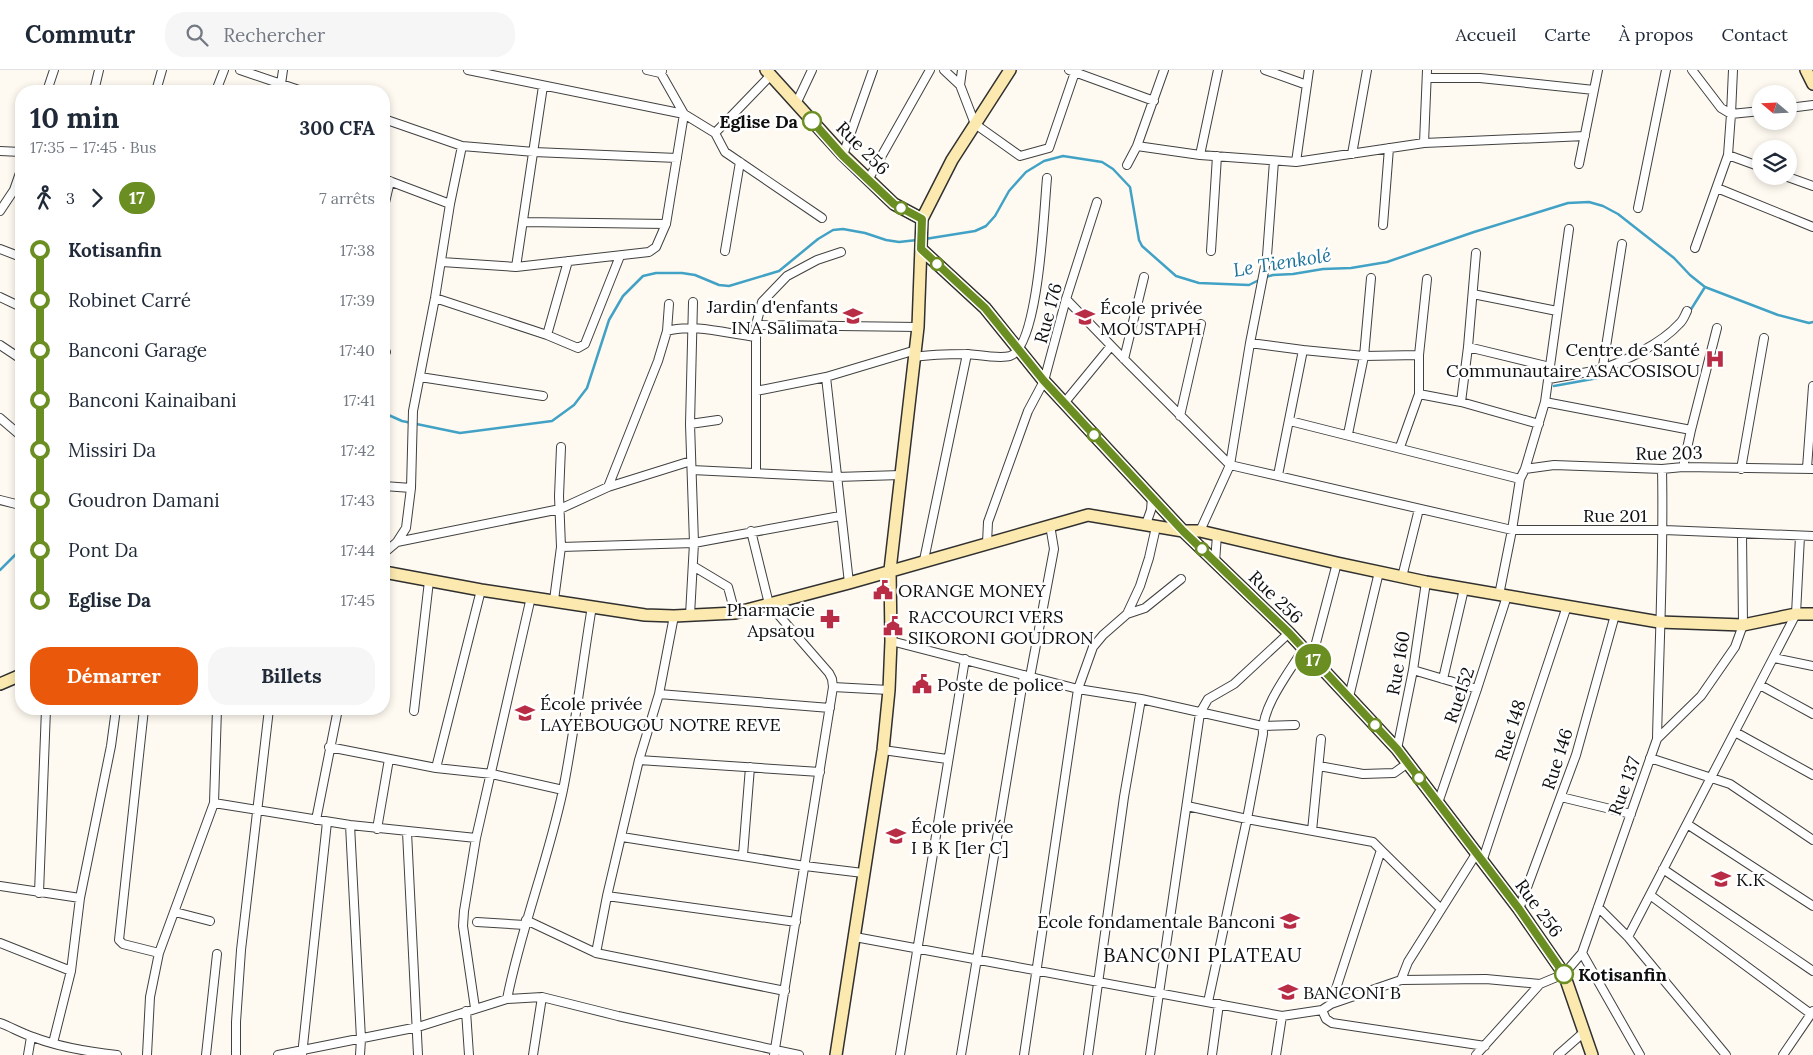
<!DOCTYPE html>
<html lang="fr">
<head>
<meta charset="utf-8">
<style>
	:root { --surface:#fff; --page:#f6f6f7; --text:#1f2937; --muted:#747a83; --line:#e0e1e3; --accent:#ea580c }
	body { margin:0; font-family:Lora,serif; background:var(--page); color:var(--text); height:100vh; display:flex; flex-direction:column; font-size:19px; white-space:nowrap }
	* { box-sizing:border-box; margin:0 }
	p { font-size:16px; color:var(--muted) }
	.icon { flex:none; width:28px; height:28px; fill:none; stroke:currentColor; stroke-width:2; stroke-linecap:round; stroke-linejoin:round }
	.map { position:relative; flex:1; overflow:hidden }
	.sheet { position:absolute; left:15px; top:15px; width:375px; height:630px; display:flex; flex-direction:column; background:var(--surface); border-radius:20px; box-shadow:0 2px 8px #0003 }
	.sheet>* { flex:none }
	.badge { padding:0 10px; border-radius:16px; font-size:18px; line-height:32px }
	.needle { width:32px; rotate:289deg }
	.tools { position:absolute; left:1752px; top:15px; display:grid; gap:10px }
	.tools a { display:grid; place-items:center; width:45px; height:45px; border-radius:50%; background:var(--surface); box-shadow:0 2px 8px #0003; font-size:25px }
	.map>.badge { position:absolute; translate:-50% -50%; box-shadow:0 0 0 2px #fff }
	.legs { display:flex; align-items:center; gap:8px; height:55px; padding:0 15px; font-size:16px }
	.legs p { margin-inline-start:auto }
	.summary { display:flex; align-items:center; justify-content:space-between; height:85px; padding:0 15px }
	h1 { font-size:28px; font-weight:800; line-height:38px }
	.action { display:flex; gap:10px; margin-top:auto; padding:10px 15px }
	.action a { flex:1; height:58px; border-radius:20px; background:var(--accent); color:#fff; font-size:20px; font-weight:800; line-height:58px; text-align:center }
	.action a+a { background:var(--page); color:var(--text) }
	ul { padding:0 15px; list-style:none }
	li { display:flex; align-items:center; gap:18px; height:50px; font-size:19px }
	li i { display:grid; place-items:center; width:8px; height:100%; margin:0 6px; background:currentColor }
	li i::after { content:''; width:12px; height:12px; margin:-6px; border:4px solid; border-radius:50%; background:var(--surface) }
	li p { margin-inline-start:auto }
	li:first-child i { background:linear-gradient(#0000 50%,currentColor 0) }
	li:last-child i { background:linear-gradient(currentColor 50%,#0000 0) }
	header { display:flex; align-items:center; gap:30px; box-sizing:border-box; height:70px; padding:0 25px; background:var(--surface); border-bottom:1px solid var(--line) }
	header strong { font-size:24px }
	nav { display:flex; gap:28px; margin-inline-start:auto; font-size:18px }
	.search { width:350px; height:45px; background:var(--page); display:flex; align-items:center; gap:12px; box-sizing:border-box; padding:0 18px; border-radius:20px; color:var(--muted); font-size:19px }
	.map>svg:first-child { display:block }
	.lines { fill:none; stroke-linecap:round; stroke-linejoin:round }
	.stream { stroke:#42a2c6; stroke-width:2.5 }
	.street-casing { stroke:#414141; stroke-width:10 }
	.secondary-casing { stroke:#303030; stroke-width:14 }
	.street { stroke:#fff; stroke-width:8 }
	.secondary { stroke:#fbe9af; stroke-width:11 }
	.line-1-casing { stroke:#fff; stroke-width:11 }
	.line-1 { stroke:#6b8e23; stroke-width:8 }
	.stop-1-dot { fill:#fff; stroke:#6b8e23; stroke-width:2.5 }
	.labels { text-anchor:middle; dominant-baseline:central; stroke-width:5; stroke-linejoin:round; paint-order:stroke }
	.stop-label { font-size:18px; font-weight:bold; fill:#0e0e0e; stroke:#fff; text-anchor:end }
	.street-label { font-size:18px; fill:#0e0e0e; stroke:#fff }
	.poi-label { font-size:18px; fill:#0e0e0e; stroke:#fff; text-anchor:start }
	.water-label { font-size:19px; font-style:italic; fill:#1d739a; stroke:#fff }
	.quarter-label { font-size:20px; letter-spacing:1px; fill:#0e0e0e; stroke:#fff }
</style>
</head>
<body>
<header>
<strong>Commutr</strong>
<div class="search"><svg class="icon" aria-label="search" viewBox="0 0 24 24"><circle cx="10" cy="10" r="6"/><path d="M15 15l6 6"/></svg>Rechercher</div>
<nav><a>Accueil</a><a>Carte</a><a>À propos</a><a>Contact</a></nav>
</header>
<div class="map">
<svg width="1813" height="985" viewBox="0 0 1813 985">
	<rect width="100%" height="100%" fill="#fefaf1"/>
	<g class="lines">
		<path class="stream" d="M925,169L975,161L986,156L995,146L1009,121L1026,102L1044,91L1063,86L1102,92L1113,99L1130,117L1139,170L1142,176L1176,206L1199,213L1249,215L1261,209
			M1266,207L1273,205L1293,204L1323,199L1351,198L1387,192L1474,162L1568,133L1589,132L1603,136L1618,144L1674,188L1690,205L1705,217L1778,245L1809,253L1813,252
			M1690,241L1705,217
			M1641,286L1656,277
			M1554,316L1609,306L1625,294
			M384,343L402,351L460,363L552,351L574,335L587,318L609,250L623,226L643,206L656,203H682L695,205L719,215L729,216L779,201L818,169L833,160L843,159L865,163L886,170L899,172L917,170
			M0,500L21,479"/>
		<defs>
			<path id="street" d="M240,0L302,21
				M647,0L660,3L662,1
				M659,0L684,44L715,63L725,82L822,148
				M944,0L960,15
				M962,0L960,15L975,54L1020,86L1049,78L1075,2
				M1069,0L1154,31
				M1265,0L1307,15
				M1692,0L1721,38L1731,44L1728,85L1695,178
				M1733,0L1731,44L1761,41
				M1427,8H1480L1594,20
				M281,14L283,0
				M47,21L54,0
				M94,21L99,0
				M156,21L162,0
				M216,21L224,0
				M796,34L812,0
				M1789,38L1813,35
				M384,49L462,76L534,82L677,88
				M715,63L771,5
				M1424,73L1427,0
				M1137,76L1200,85L1296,92L1424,73L1585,66
				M0,81L21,82
				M1352,84L1367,0
				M843,85L873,0
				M1200,85L1218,0
				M1728,85L1761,97
				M1296,92L1309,0
				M1579,94L1598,0
				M1127,95L1137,76L1164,0
				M1785,106L1813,116
				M384,109L450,134
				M868,110L930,0
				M1717,118L1813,157
				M384,137L390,111
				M1638,138L1666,0
				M0,141L14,120L21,100
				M523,152L666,154
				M1383,155L1389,78
				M0,179L21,187
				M725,181L740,92
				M1211,181L1217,86
				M442,192L516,197L649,182L656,177L666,154L684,44L468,0
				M516,197L543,16
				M1473,224L1557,241
				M0,227L21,237
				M435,228L547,265L578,278L585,274L620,186
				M1066,229L1124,289L1230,395L1512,460H1664L1813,466
				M756,255L918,257
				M667,261C692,253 729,264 756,267
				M547,265L568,191
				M1250,273L1303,280L1364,286L1419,285
				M0,275L21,289
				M1468,277L1550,297
				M384,282H386
				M915,287C932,284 951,284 968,284C979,285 1000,289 1010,286C1039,277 1044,138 1047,108
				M1124,289L1144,207
				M1601,299C1624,292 1662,273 1679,254C1683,251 1685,245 1687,241
				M420,307L543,326
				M826,307L849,513
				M1549,309L1599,300L1603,296L1622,174
				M756,321L826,307L916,280
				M1419,324L1461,332L1539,354
				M1065,332L1111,276
				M1461,332L1468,277L1476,183
				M1545,332L1691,360
				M1180,346L1201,254
				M0,348L21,366
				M1290,351L1520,409
				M690,354L718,350
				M1348,364L1364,286L1371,208
				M1400,377L1419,324V285L1427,209
				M1683,397L1691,360L1717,258
				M1807,398L1813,316
				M1525,399L1554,395L1662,399L1683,397L1813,399
				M1741,399L1764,268
				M692,400L836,407L901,405
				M756,402V255L762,232L787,206L817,190L841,182
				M1278,405L1303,280
				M384,416L411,418
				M608,417L658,291L667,261L669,234
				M0,430L16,434
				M1146,454L1151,440L1152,427
				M751,461L769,534L829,603L832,609L833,617L774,985
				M1200,461L1230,395L1250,273L1267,186L1274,91
				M397,472L560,439L608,417L691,391
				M987,473L988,452L1028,341L1044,311L1066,229L1097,132
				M561,477L694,473L840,446
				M384,483L397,472L406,458L411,418L413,341L435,228L450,134L462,76
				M924,490L967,284
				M1215,492L1217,465
				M693,496L728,517L735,543
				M1402,507L1419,439
				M1499,525L1512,460L1520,409L1525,399L1545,332L1569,159
				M554,530L561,477L559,426L561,377
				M1127,544L1145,538L1181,509
				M690,545L694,473L690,354L693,232
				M891,571L1078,619L1141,629L1262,656L1295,655
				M1312,588L1337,493
				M1774,588L1813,596
				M1413,600L1477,619
				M1030,607L1054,479L1050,455
				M1443,609L1464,519
				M1760,615L1813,644
				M833,617L889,620
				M659,624L830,638
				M1349,627L1379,502
				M144,639L119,870L123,874L159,883
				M414,641L429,511
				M1735,662L1813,705
				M1657,669C1659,579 1664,489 1662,399
				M329,677L436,698L492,704L563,720
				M1397,679L1413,600L1426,512
				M883,680L947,689
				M1650,688L1730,714L1813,770
				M639,690L820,702
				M1319,696L1363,704L1394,703L1408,693
				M436,698L481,520
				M1561,727L1631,744
				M214,733L350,755L476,768
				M1438,733L1477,619L1507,526
				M1187,736L1247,749L1373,772L1381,780
				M316,750L338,639
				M1687,754L1813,836
				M350,755L361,969L360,985
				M377,759L389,689
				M1312,761L1321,669
				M407,762L418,985
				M622,767L805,796L863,803
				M743,785L750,697
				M1482,792L1567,536
				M1663,799L1813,901
				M0,816L80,828
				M39,823L46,639
				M1650,825L1811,944
				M607,826L796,852
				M1598,837L1628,867L1726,985
				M1519,839L1576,685L1615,545
				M175,842L210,851
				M526,850L596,883L785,921
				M477,852L525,855
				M855,867L1282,946L1322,940L1331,934L1401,910L1486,909L1540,914
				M1628,867L1796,544L1800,466
				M0,873L71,901
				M596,883L607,826L639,690L659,624L674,546
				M1582,883L1640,985
				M1401,910L1408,892L1476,784
				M507,929C521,858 548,791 563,720C575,659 582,597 592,536
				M1208,932L1247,749L1263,664C1261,637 1290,601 1304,578
				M1331,934L1381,780L1441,839
				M475,938L463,856L464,841L476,768L531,527
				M1322,940L1326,949L1332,953L1485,976
				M466,941L469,985
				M0,953C11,957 21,963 33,967C59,977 89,982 117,985
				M53,973L71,901L80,828L111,676L116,639
				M28,985L31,967
				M147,985L150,927L159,883L214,733L217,639
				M206,985L217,884
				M236,985V952L241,880L269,639
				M278,985L418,957L507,929L542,927L618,946L799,985
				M302,985L327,752
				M533,985L542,927
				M900,985L965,589
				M961,985L1024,605
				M1024,985L1078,619L1093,577L1103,565L1127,544L1140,516L1149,488L1156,457
				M1088,985L1124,727L1141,629
				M1150,985L1200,643L1208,629L1234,614L1289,563
				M1212,985L1219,934
				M1276,985L1282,946
				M1476,985L1540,914L1564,904L1582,883L1657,669L1701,626L1735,577L1743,555L1742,464
				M1558,985L1583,963
				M1783,985L1813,941"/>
			<path id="secondary" d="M766,0L843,85L894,134L922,149
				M1806,0L1813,14
				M921,179L985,238L1044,311L1183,461L1289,563L1397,679L1519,839L1564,904L1592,985
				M384,502L481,520L645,545L674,546L735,543L849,513L1088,445L1183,461H1200L1337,493L1426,512L1659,552L1743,555L1796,544H1813
				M0,614L21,605
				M836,985L883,680L889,620L891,571L890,500L918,257L922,149L952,90L1010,0"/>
		</defs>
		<use href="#street" class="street-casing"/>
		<use href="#secondary" class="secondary-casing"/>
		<use href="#street" class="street"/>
		<use href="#secondary" class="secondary"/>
	</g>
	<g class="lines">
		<defs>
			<path id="line-1" d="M812,51L843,86L894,134L922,149L921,179L985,238L1044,311L1183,461L1289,563L1397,679L1519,839L1564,904"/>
		</defs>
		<use href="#line-1" class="line-1-casing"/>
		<use href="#line-1" class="line-1"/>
	</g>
	<defs>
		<symbol id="school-bare" viewBox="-9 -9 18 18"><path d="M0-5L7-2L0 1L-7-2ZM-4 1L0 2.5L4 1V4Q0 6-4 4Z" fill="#b82d45" stroke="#fff" stroke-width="2.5" paint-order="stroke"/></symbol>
		<symbol id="hospital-bare" viewBox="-9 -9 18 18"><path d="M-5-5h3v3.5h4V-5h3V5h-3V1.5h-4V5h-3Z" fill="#b82d45" stroke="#fff" stroke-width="2.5" paint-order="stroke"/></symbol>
		<symbol id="civic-bare" viewBox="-9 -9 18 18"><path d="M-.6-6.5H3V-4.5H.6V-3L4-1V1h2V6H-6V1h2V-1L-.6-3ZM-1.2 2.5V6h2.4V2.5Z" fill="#b82d45" stroke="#fff" stroke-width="2.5" paint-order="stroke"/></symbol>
		<symbol id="pharmacy-bare" viewBox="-9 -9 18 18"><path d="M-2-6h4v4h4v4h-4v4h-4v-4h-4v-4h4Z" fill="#b82d45" stroke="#fff" stroke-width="2.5" paint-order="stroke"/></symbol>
	</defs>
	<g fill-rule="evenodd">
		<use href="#school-bare" x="839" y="232" width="28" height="28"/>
		<use href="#school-bare" x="1071" y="233" width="28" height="28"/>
		<use href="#hospital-bare" x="1701" y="275" width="28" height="28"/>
		<use href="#civic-bare" x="869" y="506" width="28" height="28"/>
		<use href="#pharmacy-bare" x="816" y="535" width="28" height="28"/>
		<use href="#civic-bare" x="879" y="542" width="28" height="28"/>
		<use href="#civic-bare" x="908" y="600" width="28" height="28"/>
		<use href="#school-bare" x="511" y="629" width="28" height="28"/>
		<use href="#school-bare" x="882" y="752" width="28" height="28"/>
		<use href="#school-bare" x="1707" y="795" width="28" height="28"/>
		<use href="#school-bare" x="1276" y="837" width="28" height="28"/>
		<use href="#school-bare" x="1274" y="908" width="28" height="28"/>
	</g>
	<g class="stop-1-dot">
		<circle cx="812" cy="51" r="9"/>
		<circle cx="901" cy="138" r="6"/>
		<circle cx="937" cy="194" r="6"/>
		<circle cx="1094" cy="365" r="6"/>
		<circle cx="1202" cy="479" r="6"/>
		<circle cx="1375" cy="655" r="6"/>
		<circle cx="1419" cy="708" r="6"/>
		<circle cx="1564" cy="904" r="9"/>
	</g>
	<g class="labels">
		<g class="stop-label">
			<text x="798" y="51">Eglise Da</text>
			<text x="1578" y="904" text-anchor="start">Kotisanfin</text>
		</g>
		<g class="street-label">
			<text transform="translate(863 78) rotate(45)">Rue 256</text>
			<text transform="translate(1048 243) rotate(-75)">Rue 176</text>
			<text transform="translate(1669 383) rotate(-1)">Rue 203</text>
			<text x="1615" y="445">Rue 201</text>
			<text transform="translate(1276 527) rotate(44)">Rue 256</text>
			<text transform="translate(1398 593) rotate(-80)">Rue 160</text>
			<text transform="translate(1459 625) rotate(-71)">Rue152</text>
			<text transform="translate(1510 660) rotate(-72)">Rue 148</text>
			<text transform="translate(1557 689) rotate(-72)">Rue 146</text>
			<text transform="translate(1624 716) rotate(-70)">Rue 137</text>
			<text transform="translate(1539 838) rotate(54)">Rue 256</text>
		</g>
		<g class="poi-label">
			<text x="838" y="236" text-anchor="end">Jardin d'enfants<tspan x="838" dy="21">INA Salimata</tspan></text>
			<text x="1100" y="237">École privée<tspan x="1100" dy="21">MOUSTAPH</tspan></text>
			<text x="1700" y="279" text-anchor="end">Centre de Santé<tspan x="1700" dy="21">Communautaire ASACOSISOU</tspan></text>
			<text x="898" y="520">ORANGE MONEY</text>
			<text x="815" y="539" text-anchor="end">Pharmacie<tspan x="815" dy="21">Apsatou</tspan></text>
			<text x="908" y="546">RACCOURCI VERS<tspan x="908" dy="21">SIKORONI GOUDRON</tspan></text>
			<text x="937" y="614">Poste de police</text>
			<text x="540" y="633">École privée<tspan x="540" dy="21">LAYEBOUGOU NOTRE REVE</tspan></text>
			<text x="911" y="756">École privée<tspan x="911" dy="21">I B K [1er C]</tspan></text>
			<text x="1736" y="809">K.K</text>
			<text x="1275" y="851" text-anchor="end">Ecole fondamentale Banconi</text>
			<text x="1303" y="922">BANCONI B</text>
		</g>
		<g class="water-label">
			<text transform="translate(1282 192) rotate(-9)">Le Tienkolé</text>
		</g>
		<g class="quarter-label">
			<text x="1203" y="884">BANCONI PLATEAU</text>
		</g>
	</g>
</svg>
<div class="tools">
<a><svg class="needle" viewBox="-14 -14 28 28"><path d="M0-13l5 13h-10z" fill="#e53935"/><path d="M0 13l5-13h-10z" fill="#747a83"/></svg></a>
<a><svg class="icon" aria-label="layers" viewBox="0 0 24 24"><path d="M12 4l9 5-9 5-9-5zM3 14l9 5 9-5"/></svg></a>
</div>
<b class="badge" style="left:1313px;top:590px;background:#6b8e23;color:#fff">17</b>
<section class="sheet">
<div class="summary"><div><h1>10 min</h1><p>17:35 – 17:45 · Bus</p></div><b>300 CFA</b></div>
<div class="legs"><svg class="icon" aria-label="walk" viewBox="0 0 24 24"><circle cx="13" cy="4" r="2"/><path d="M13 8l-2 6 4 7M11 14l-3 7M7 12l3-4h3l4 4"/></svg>3<svg class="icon" aria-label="forward" viewBox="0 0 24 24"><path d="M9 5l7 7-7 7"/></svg><b class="badge" style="background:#6b8e23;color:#fff">17</b><p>7 arrêts</p></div>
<ul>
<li><i style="color:#6b8e23"></i><b>Kotisanfin</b><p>17:38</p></li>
<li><i style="color:#6b8e23"></i><span>Robinet Carré</span><p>17:39</p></li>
<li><i style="color:#6b8e23"></i><span>Banconi Garage</span><p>17:40</p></li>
<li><i style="color:#6b8e23"></i><span>Banconi Kainaibani</span><p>17:41</p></li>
<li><i style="color:#6b8e23"></i><span>Missiri Da</span><p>17:42</p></li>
<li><i style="color:#6b8e23"></i><span>Goudron Damani</span><p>17:43</p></li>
<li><i style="color:#6b8e23"></i><span>Pont Da</span><p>17:44</p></li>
<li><i style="color:#6b8e23"></i><b>Eglise Da</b><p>17:45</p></li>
</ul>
<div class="action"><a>Démarrer</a><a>Billets</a></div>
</section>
</div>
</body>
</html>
